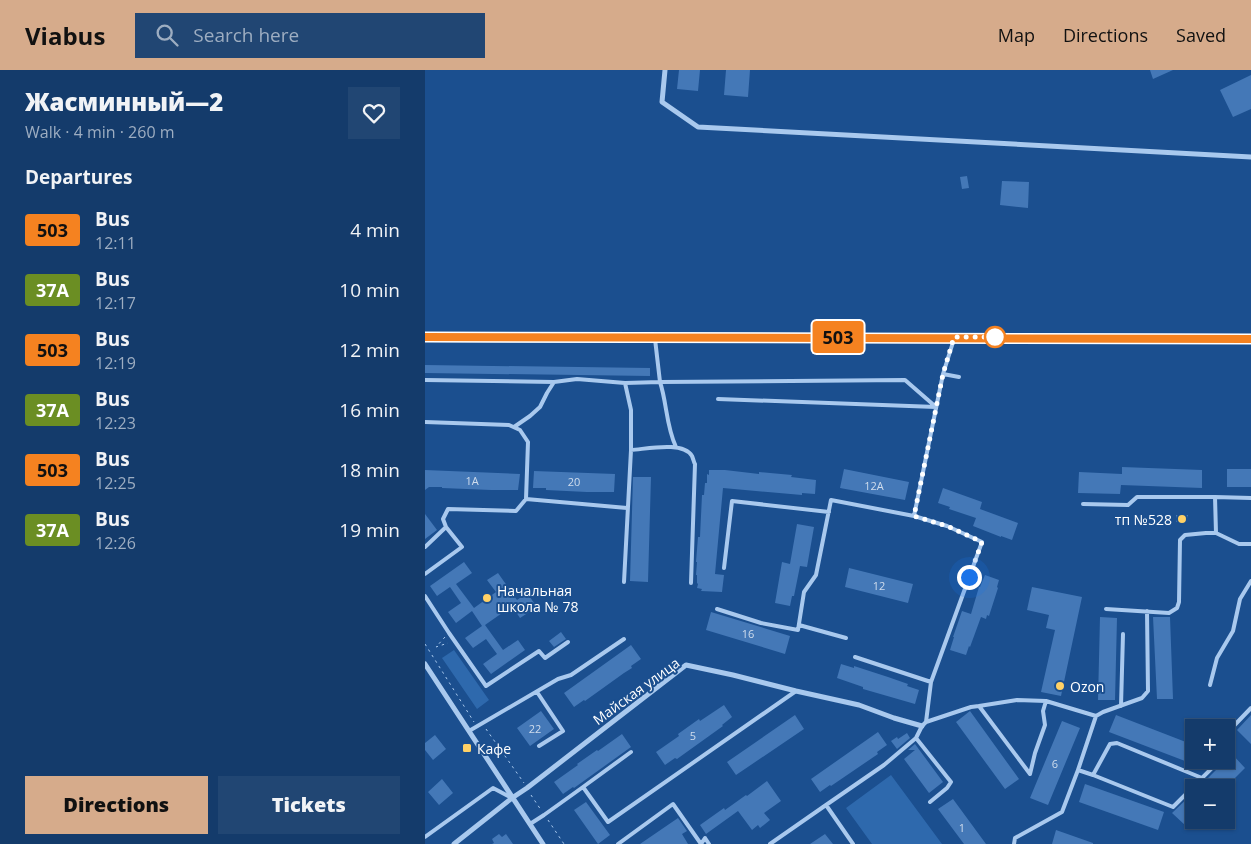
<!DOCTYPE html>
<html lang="en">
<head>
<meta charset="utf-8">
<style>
	:root { --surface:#143b6b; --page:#214673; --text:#f1f3f6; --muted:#9dadc1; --line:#33557e; --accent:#d6ab8b }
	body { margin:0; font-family:"Open Sans",sans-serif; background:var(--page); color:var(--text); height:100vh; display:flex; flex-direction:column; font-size:19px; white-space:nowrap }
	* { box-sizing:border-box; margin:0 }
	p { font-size:16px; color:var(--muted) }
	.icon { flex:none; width:28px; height:28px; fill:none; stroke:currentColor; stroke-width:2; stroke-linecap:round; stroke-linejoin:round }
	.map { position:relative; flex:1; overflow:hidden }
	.panel { display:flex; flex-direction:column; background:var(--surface); width:425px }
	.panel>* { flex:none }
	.badge { padding:0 10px; border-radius:4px; font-size:18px; line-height:32px }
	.fabs { position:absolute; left:760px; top:649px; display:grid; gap:10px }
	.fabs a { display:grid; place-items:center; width:50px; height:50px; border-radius:0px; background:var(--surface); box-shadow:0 1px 4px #0004,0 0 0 1px var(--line); font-size:25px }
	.you { position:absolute; width:25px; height:25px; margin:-12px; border:4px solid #fff; border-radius:50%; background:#1a73e8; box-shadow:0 0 0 8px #1a73e833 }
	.map>.badge { position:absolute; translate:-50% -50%; box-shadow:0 0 0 2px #fff }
	h2 { padding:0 25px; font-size:19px; line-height:45px }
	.round { display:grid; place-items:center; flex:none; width:52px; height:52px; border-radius:0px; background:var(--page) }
	.headline { display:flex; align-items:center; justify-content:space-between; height:85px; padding:0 25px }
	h1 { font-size:24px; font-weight:800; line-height:38px }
	.action { display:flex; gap:10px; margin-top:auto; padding:10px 25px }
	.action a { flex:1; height:58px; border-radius:0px; background:var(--accent); color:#111; font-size:20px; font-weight:800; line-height:58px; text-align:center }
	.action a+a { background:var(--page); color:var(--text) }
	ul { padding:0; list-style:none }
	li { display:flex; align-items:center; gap:15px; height:60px; padding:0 25px }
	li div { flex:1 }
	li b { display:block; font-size:19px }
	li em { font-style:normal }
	li .badge { min-width:55px; font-weight:700; text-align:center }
	header { display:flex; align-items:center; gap:30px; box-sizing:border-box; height:70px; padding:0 25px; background:var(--accent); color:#111 }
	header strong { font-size:24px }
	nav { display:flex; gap:28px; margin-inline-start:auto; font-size:18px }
	.search { width:350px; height:45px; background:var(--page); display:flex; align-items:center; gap:12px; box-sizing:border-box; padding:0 18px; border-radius:0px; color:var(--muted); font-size:19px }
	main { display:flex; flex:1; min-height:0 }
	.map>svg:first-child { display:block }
	.green { fill:#2e69ad }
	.building { fill:#4478b7 }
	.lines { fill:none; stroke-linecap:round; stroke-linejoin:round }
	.path { stroke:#a9c9ee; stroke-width:1; stroke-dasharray:2.5 4; stroke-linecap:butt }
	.service { stroke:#a9c9ee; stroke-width:4 }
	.minor { stroke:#a9c9ee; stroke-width:5 }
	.secondary { stroke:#d6e6fa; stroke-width:10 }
	.line-casing { stroke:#fff; stroke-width:11 }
	.line { stroke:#f58220; stroke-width:8 }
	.walk { stroke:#fff; stroke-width:5; stroke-dasharray:0 9 }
	.stop-dot { fill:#fff; stroke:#f58220; stroke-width:2.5 }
	.poi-dot { fill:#ffd166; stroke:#1b4f8f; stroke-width:2 }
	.labels { text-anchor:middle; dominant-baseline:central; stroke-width:4; stroke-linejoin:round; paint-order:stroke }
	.number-label { font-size:11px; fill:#d0dded }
	.poi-label { font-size:14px; fill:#fff; stroke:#1b4f8f; text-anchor:start }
	.street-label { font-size:14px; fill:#fff; stroke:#1b4f8f }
</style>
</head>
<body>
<header>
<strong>Viabus</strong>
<div class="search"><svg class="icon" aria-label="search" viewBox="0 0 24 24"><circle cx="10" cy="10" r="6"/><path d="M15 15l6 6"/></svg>Search here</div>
<nav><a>Map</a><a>Directions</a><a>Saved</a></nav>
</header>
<main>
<section class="panel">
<div class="headline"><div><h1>Жасминный—2</h1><p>Walk · 4 min · 260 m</p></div><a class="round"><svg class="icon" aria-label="heart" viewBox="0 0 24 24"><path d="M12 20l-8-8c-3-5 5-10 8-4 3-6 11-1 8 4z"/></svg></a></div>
<h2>Departures</h2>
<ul>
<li><span class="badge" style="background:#f58220;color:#111">503</span><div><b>Bus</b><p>12:11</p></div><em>4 min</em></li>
<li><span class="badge" style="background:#6b8e23;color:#fff">37А</span><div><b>Bus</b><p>12:17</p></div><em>10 min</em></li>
<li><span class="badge" style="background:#f58220;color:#111">503</span><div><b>Bus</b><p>12:19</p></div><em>12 min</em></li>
<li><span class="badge" style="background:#6b8e23;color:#fff">37А</span><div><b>Bus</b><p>12:23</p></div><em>16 min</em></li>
<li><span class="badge" style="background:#f58220;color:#111">503</span><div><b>Bus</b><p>12:25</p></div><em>18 min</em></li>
<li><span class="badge" style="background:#6b8e23;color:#fff">37А</span><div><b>Bus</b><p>12:26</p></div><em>19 min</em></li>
</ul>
<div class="action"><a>Directions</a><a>Tickets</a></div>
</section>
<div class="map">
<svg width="826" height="774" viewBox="0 0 826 774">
	<rect width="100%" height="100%" fill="#1b4f8f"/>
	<path class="green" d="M29,580L64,630L52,639L17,588Z
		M466,705L517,774H447L421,738Z"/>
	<path class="building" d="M254,0H275L273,21L252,19Z
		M301,0H325L323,27L299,25Z
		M725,0H748L728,9Z
		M826,5V39L808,47L795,20Z
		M542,106L544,118L537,119L535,107Z
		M577,111L604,112L603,138L575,135Z
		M0,295L225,298V306L0,303Z
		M697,397L777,400V418L696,415L695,424L653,423L654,402L697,404Z
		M419,399L484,412L480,430L415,418Z
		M802,399H826V417H802Z
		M0,400L95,404L93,420H66L17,418V417H4L0,420Z
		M284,400H300L334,404V402L367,405L366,407L391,410L390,424L377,423V425L298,418L290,504L299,505L297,522L276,521L277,519L272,518L273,514L272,513V505H271L272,492H271L273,467H275L277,425H279L280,413H282V404L284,405Z
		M109,401L190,404L189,422H162L121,420V418H108Z
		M208,407H226L223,512L205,511Z
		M518,418L557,432L555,439L593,453L587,470L576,466V467L548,456L551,448L524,439L525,437L513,433Z
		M0,444L12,460L0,469Z
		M751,445H763L762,452H751Z
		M372,454L389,457L382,497L375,496L369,526H367L365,536L350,533L357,492L365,494Z
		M39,492L47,503L31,514L49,538L71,522L62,510L73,503L92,530L102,523L112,537L95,548L87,536L60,555L78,580L93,570L100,580L66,604L58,594L72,584L61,569L48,578L40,568L57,556L47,541L31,553L23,542L36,533L25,517L12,526L5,516Z
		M424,498L488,514L483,533L420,517Z
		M560,505L574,510L572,517L573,518L564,546L562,545L561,549L556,547L545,577L544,576L541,585L525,580L529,567H528L537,541L546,544L554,517H555Z
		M607,517L657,527L636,626L616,622L630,560L621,558L624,545L602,540Z
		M286,542L365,566L360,584L281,560Z
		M675,547L692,548L690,630H673Z
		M728,547H745L748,629H732Z
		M136,562L141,569L129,577L124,571Z
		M206,575L216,589L206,596L207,598L199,603L160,631L159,630L149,637L139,623Z
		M416,594L429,598V596L463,607L483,614L482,616L494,620L490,634L438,619V617L412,608Z
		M299,635L307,647L297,655L298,656L252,689L250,688L240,695L231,682L254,666L253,664L274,649L275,651Z
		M116,641L129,659L105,676L92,658Z
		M545,641L594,709L580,719L531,652Z
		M370,645L379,659L311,705L302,692Z
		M691,645L766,674L760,691L684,662Z
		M826,645V674L812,660Z
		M637,651L655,658L623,735L605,728Z
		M453,662L462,675L452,682L453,684L406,716L405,715L395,722L386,709Z
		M482,663L485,668L472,679L466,671L472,667L473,669Z
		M197,664L206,677L149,718L148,717L138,724L129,712L153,695L152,694L172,680L173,681Z
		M10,665L21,679L8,690L0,680V673Z
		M490,674L518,712L504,723L479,689L490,680H483Z
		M807,684L820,698L800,718H773Z
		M17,709L28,723L14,735L3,722Z
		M342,711L356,731L339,743L345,750L335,758L333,755L327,760L313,741L281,764L275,755L299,738L300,740L321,725L322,726Z
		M660,714L739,742L733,760L654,732Z
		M769,722V749L761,756L747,743Z
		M528,729L561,774H539L513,739Z
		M161,732L185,765L173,774L149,740Z
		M253,748L262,761L257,764L263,774H215Z
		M631,760L668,773V774H627Z
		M74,764L77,767L81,764L88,774H67L69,773L67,769Z
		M400,764L408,774H385Z"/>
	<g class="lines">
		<path class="path" d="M20,567L11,577L23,573
			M0,574L49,652
			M61,659L99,713
			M106,725L116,740
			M123,750L139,774"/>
		<path class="service" d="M230,269L235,312L480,310L511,337L293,329
			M518,304L534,307
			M0,310L129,312L152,309L200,313
			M0,352L84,355L95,360L103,372L101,429
			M89,357L105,346L115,337L122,323L129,312
			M206,380C222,379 258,371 267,386C268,388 269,393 270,394L266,513
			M790,427L826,428
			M658,434L703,435L712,427H790L791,463
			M0,477L21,457L18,449L23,439L91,441L101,429L202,438
			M299,498L307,431L404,442
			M0,504L37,477L21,457
			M199,512L206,380V340L200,313L235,312C242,333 241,356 251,377
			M0,526L24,563L61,616L114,581L120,588L143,572
			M292,539L336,553L373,560L379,522L391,505L406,430L489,446L518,304L529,269
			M681,539L744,543L752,538L754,532L755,470L760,465L781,463H791L814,474H826
			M374,555L421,568
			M430,587L506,612L557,472L522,456L489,446
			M785,615L792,588L808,561L815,529L826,511
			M112,622L138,661L114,676
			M554,636L592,630L621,631
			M696,636L698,564
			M501,652L506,612
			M44,661L133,609L146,605L199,569
			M801,664L826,638
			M801,665L809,677L801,684
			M491,668L526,712L522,718L505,732
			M206,682L158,717L183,752L371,621
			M653,700L671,646
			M605,704L610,683L620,655L618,641L621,631L671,646L678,642L717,628L723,621L722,541
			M668,705L685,674L692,673L777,708
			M401,735L459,695L491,668L497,656L501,652L546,637L554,636L605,704
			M105,754L119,745L158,717
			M0,767L68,718L87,728
			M193,774L248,734L276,774
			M276,774L280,768L284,774
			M345,774L401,735L428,774
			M589,774L590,768L637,742L653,700L668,705L748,737L795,690"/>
		<path class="minor" d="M240,0L237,32L273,57L826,87
			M0,594L118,774
			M29,774L87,728L102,718L261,595L308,605L371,621L434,635L469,648L497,656"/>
		<path class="secondary" d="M0,267L826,269"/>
	</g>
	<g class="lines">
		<defs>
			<path id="line" d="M0,267L826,269"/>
		</defs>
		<use href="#line" class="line-casing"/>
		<use href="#line" class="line"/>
		<path class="walk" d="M544,507L557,472L522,456L489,446L518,304L529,267H570"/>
	</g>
	<circle class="stop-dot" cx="570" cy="267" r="10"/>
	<g class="poi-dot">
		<circle cx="757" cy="449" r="5"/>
		<circle cx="62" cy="528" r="5"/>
		<circle cx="635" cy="616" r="5"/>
		<rect x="37" y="673" width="10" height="10" rx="2.5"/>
	</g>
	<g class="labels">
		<g class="number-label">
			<text x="47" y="410">1А</text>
			<text x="149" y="411">20</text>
			<text x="449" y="415">12А</text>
			<text x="454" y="515">12</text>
			<text x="323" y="563">16</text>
			<text x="110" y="658">22</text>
			<text x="268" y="665">5</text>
			<text x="630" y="693">6</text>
			<text x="537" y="757">1</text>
		</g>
		<g class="poi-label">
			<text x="747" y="449" text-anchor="end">тп №528</text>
			<text x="72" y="520">Начальная<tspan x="72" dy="16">школа № 78</tspan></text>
			<text x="645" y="616">Ozon</text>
			<text x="52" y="678">Кафе</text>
		</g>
		<g class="street-label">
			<text transform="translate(211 621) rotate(-36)">Майская улица</text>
		</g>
	</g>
</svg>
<div class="fabs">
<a>+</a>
<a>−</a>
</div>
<div class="you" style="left:544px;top:507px"></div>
<b class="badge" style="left:413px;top:267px;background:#f58220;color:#111">503</b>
</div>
</main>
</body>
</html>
